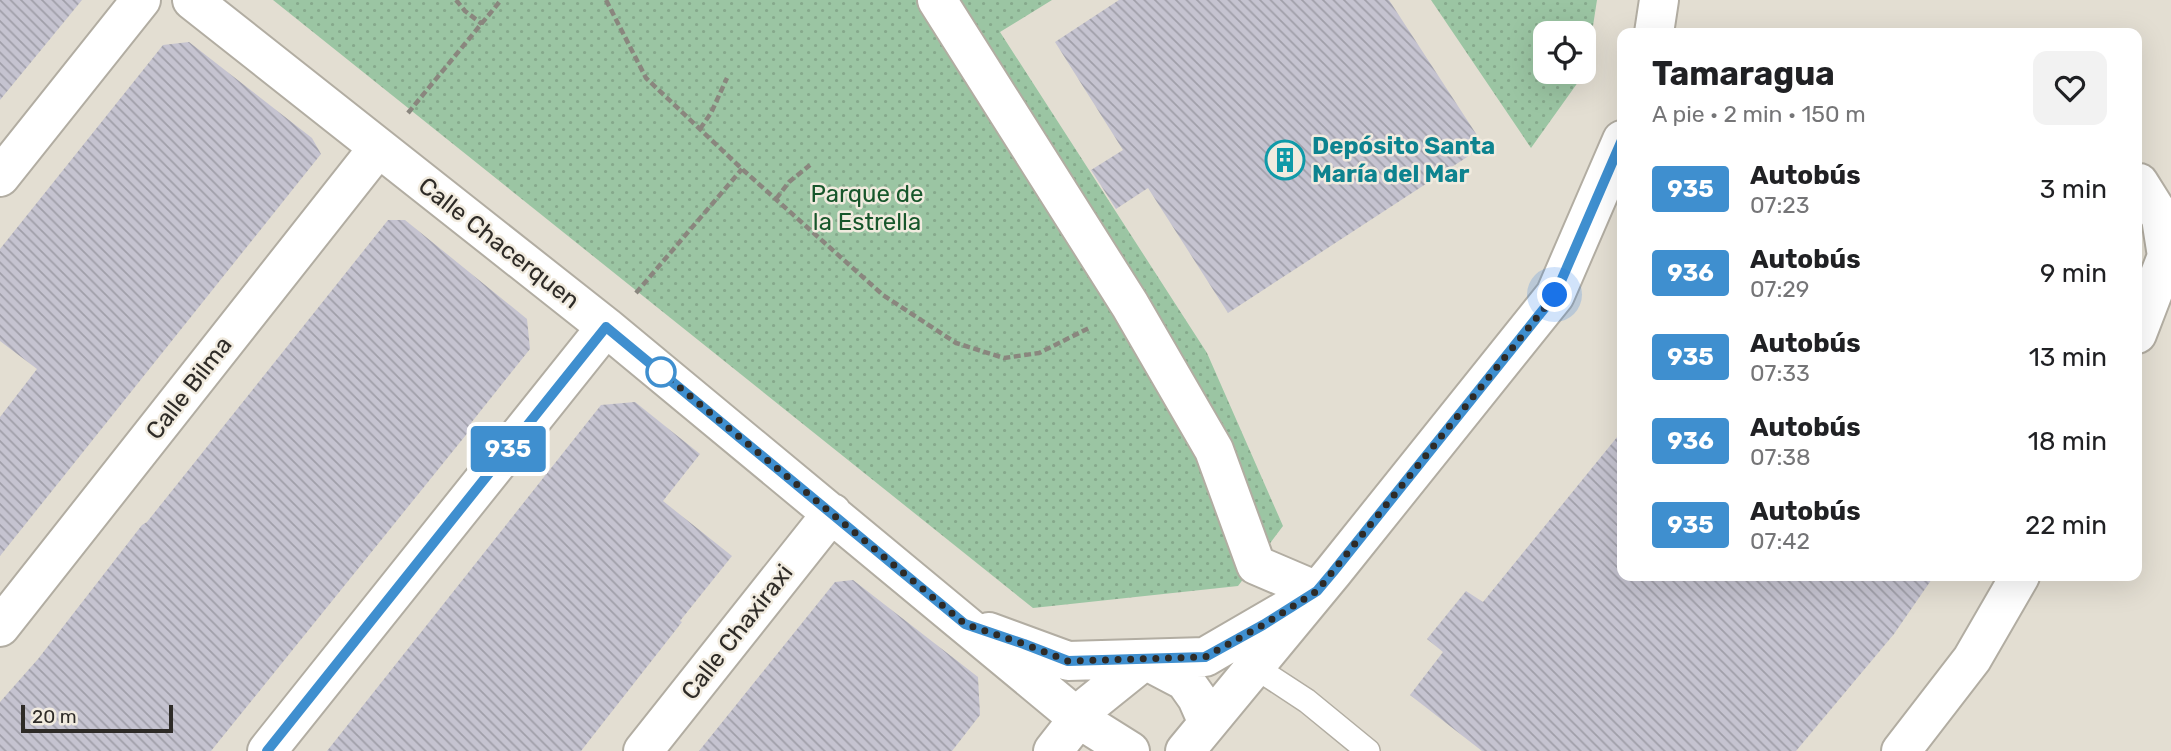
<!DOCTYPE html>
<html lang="es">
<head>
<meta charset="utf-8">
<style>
	:root { --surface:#fff; --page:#f2f2f2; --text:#202124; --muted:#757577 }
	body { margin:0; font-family:Rubik,sans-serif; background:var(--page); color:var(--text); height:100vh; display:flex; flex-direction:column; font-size:26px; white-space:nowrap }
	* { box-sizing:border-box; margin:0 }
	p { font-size:23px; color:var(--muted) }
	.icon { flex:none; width:38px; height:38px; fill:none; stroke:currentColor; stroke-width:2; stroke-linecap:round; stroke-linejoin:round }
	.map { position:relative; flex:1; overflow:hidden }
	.sheet { position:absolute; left:1617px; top:28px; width:525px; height:553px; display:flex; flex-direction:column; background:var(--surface); border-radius:14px; box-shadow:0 7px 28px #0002 }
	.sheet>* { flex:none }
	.badge { padding:0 14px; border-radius:5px; font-size:24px; line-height:46px }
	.fabs { position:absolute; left:1533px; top:21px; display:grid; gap:14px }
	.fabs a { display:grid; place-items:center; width:63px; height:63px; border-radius:14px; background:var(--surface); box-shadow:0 7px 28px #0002; font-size:35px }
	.scale { position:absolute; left:21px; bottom:18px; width:152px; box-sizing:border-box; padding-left:7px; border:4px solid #2e2b27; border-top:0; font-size:19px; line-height:24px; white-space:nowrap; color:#2e2b27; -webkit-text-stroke:5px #f1ebdf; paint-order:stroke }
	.you { position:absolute; width:35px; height:35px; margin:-18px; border:5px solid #fff; border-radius:50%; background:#1a73e8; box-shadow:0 0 0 10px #1a73e833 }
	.map>.badge { position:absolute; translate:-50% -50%; box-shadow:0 0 0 4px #fff }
	.round { display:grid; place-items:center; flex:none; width:74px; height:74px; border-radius:14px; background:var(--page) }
	.overview { display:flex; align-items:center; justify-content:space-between; height:119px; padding:0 35px }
	h1 { font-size:33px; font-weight:700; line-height:52px }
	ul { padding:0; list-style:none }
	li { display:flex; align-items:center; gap:21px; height:84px; padding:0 35px }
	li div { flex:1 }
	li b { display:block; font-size:26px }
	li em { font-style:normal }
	li .badge { min-width:77px; font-weight:700; text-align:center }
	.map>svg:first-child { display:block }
	.park { fill:url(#park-dots); fill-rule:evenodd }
	.building { fill:url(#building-back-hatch) }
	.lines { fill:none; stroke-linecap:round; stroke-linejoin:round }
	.lane-casing { stroke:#b2ada2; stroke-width:26 }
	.street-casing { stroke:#b2ada2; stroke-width:42 }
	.path { stroke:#8a867e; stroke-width:4.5; stroke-dasharray:7 3.5; stroke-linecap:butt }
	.lane { stroke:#fff; stroke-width:23 }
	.street { stroke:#fff; stroke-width:38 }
	.line-casing { stroke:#fff; stroke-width:16 }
	.line { stroke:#3f8fcf; stroke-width:10 }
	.walk { stroke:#2e2b27; stroke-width:7; stroke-dasharray:0 12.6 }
	.stop-dot { fill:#fff; stroke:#3f8fcf; stroke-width:3.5 }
	.labels { text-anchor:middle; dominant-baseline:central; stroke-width:5; stroke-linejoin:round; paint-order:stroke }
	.culture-label { font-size:24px; font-weight:bold; fill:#0d838f; stroke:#f1ebdf; text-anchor:start }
	.park-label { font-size:24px; fill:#17562b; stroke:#f1ebdf }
	.street-label { font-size:24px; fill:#2e2b27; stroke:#f1ebdf }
</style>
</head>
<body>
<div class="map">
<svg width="2171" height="751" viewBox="0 0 2171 751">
	<defs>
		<pattern id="park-dots" width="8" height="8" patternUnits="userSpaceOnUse" patternTransform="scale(1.75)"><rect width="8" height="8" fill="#9bc5a3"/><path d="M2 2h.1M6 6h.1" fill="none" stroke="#86a98c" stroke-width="1.8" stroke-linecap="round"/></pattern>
		<pattern id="building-back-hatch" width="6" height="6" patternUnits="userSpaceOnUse" patternTransform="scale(1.75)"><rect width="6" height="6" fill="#c5c3d0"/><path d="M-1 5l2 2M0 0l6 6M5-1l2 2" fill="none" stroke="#a09fa9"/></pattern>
	</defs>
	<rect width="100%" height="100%" fill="#e3ded2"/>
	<path class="park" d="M273,0H1052L1000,32L1207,353L1283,526L1238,586L1033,608Z
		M1431,0H1597L1586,71L1531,148ZM1584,33V72H1545V33Z"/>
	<path class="building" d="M0,0H82L0,100Z
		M1119,0H1389L1484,146L1228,313L1148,188L1116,209L1091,170L1123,150L1055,42Z
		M189,42L312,138L321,154L0,556V417L37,369L0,341V249L163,45Z
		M388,220H405L527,319L530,349L471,423L474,425L211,751H0V702L38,659L142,525L147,522Z
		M635,402L700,454L663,501L732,556L680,621L682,622L581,751H327L601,405Z
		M1622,431V576H1934L1894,634L1796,751H1482L1410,695L1443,652L1427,639L1466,591L1483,602Z
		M853,580L978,677L980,715L952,751H699L835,582Z"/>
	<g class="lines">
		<defs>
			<path id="lane" d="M1255,667L1307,701L1368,751"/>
			<path id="street" d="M192,0L606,327L1079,719L1130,751
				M937,0L1130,305L1214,450L1256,565L1317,591
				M1654,33L1659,0
				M0,177L141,0
				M2137,183H2139L2161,218L2167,256L2137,334
				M0,627L378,148
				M989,632L1068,661L1205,657L1291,607
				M1145,660L1185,681L1197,698L1208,723
				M267,751L606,327
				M643,751L832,513
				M1053,751L1089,705L1145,660
				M1185,751L1333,572L1555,295L1622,140
				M1901,751L1972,659L2020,576"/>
		</defs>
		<use href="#lane" class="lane-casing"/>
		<use href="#street" class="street-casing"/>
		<path class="path" d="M456,0L465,11L482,24
			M606,0L646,78L742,169L883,295L956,343L1004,358L1039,353L1091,327
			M408,113L501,0
			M700,129L711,113L727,78
			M776,199L789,182L810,165
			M636,293L742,169"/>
		<use href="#lane" class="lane"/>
		<use href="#street" class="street"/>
	</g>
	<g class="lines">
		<defs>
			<path id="line" d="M267,751L606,327L965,624L1024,644L1068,661L1205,657L1263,625L1317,591L1333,572L1555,295L1622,140"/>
		</defs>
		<use href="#line" class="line-casing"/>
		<use href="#line" class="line"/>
		<path class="walk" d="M661,372L965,624L1024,644L1068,661L1205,657L1263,625L1317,591L1555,295"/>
	</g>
	<defs>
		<symbol id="building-ring" viewBox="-11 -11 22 22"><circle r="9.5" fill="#f1ebdf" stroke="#0f9aa8" stroke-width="1.5"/><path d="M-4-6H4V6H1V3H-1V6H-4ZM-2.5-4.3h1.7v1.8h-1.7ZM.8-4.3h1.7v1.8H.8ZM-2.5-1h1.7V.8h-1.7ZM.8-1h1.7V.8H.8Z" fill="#0f9aa8"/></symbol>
	</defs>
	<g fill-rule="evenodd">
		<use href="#building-ring" x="1263" y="138" width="44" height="44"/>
	</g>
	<circle class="stop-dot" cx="661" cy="372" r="14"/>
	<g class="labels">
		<g class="culture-label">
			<text x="1312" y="146">Depósito Santa<tspan x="1312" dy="28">María del Mar</tspan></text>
		</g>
		<g class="park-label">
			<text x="867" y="194">Parque de<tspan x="867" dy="28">la Estrella</tspan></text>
		</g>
		<g class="street-label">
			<text transform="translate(499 243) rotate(38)">Calle Chacerquen</text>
			<text transform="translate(189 388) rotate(-52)">Calle Bilma</text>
			<text transform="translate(737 632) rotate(-52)">Calle Chaxiraxi</text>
		</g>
	</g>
</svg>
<div class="fabs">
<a><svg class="icon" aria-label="locate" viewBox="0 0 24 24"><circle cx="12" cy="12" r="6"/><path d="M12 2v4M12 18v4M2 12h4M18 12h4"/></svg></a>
</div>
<div class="scale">20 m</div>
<div class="you" style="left:1555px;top:295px"></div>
<b class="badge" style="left:508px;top:449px;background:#3f8fcf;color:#fff">935</b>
<section class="sheet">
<div class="overview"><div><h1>Tamaragua</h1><p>A pie · 2 min · 150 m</p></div><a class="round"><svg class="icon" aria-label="heart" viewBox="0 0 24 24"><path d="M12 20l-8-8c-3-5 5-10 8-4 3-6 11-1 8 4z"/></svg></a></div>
<ul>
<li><span class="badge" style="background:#3f8fcf;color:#fff">935</span><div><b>Autobús</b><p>07:23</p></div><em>3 min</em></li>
<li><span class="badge" style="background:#3f8fcf;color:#fff">936</span><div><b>Autobús</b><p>07:29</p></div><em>9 min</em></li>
<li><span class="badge" style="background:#3f8fcf;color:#fff">935</span><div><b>Autobús</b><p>07:33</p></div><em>13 min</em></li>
<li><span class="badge" style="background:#3f8fcf;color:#fff">936</span><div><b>Autobús</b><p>07:38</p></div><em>18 min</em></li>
<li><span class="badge" style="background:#3f8fcf;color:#fff">935</span><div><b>Autobús</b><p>07:42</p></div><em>22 min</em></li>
</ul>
</section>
</div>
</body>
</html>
